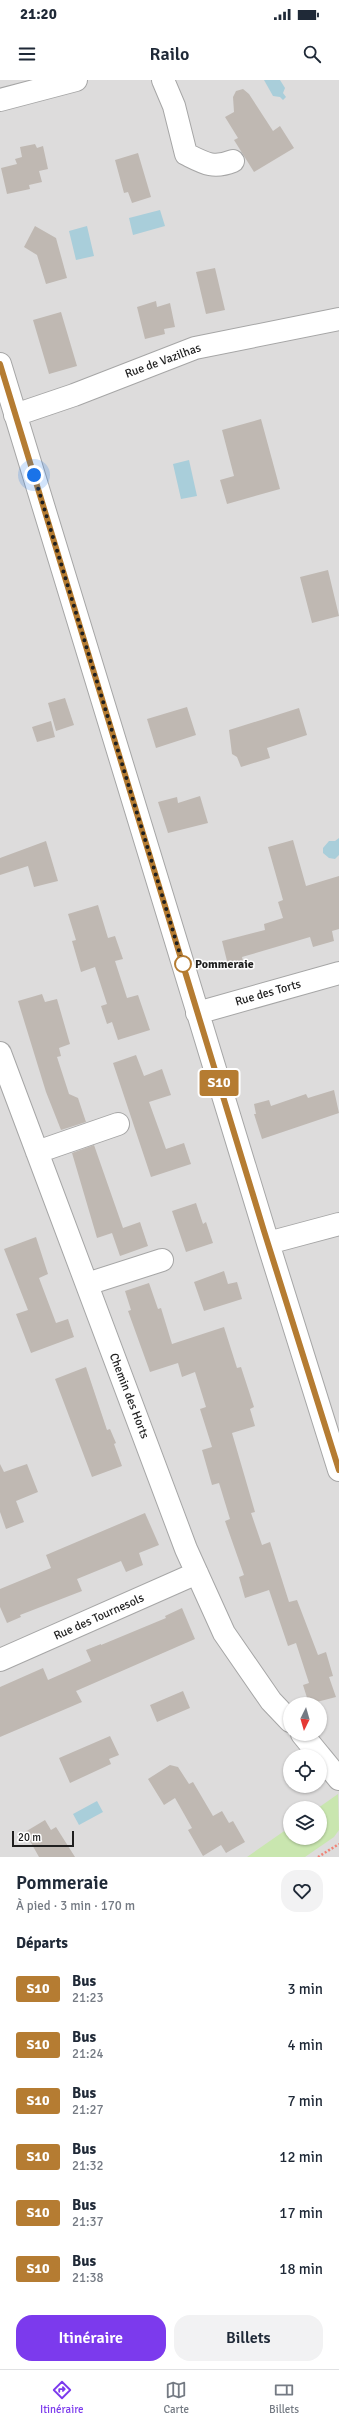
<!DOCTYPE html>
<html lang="fr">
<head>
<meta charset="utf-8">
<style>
	:root { --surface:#fff; --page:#f2f2f3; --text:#1f2937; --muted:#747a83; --line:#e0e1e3; --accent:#7c3aed }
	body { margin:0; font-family:Signika,sans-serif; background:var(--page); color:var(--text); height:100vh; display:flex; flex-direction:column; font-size:15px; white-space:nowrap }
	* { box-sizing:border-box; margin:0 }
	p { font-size:13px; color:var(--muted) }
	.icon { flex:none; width:22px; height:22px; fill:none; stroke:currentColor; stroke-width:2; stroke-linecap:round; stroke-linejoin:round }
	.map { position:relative; height:1777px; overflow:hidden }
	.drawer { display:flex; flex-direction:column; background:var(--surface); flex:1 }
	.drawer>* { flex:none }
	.badge { padding:0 8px; border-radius:3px; font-size:14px; line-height:26px }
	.needle { width:26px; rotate:185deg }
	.tools { position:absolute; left:283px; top:1617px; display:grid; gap:8px }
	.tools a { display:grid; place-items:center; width:44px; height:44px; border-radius:50%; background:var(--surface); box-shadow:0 1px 3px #0004; font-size:20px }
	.scale { position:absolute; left:12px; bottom:10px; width:62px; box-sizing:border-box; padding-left:4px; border:2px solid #1f1f1f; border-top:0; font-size:11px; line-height:14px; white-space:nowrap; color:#1f1f1f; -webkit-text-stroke:3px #fff; paint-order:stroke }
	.you { position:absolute; width:20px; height:20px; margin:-10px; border:3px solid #fff; border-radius:50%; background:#1a73e8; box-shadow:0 0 0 6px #1a73e833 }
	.map>.badge { position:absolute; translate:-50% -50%; box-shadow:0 0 0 2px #fff }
	h2 { padding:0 16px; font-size:15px; line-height:36px }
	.round { display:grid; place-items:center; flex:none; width:42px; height:42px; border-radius:16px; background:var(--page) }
	.headline { display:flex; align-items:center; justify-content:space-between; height:68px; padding:0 16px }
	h1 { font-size:19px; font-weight:600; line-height:30px }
	.primary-button { display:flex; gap:8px; margin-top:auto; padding:8px 16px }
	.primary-button a { flex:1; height:46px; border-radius:16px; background:var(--accent); color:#fff; font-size:16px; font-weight:600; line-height:46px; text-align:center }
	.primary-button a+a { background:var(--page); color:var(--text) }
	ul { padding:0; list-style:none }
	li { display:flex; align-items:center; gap:12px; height:56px; padding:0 16px }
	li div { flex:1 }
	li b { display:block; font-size:15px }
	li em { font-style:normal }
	li .badge { min-width:44px; font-weight:700; text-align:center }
	.status { display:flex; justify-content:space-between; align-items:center; height:28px; padding:0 20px; background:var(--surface); direction:ltr }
	.status svg { height:11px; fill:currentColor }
	header { display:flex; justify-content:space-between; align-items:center; height:52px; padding:0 16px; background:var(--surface); font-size:18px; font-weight:600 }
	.tab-bar { display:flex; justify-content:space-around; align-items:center; height:56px; border-top:1px solid var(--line); background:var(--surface); font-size:11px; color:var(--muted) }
	.tab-bar a { display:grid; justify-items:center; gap:2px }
	.tab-bar .selected { color:var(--accent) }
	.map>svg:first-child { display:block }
	.residential { fill:#dddcdc; fill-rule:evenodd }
	.grass { fill:#c9e6af }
	.water { fill:#a9ceda }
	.building { fill:#bfb8b2 }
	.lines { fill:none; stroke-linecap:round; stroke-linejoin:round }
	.minor-casing { stroke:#a6a6a6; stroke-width:24 }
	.path { stroke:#f18275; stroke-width:2.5; stroke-dasharray:2 2; stroke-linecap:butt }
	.minor { stroke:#fff; stroke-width:22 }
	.line-casing { stroke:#fff; stroke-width:9 }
	.line { stroke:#b57c32; stroke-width:6 }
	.walk { stroke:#1f1f1f; stroke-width:4; stroke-dasharray:0 7.2 }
	.stop-dot { fill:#fff; stroke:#b57c32; stroke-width:2 }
	.labels { text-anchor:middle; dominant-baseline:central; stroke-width:3; stroke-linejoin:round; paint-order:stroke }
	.street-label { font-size:12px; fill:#1f1f1f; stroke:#fff }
	.stop-label { font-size:12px; font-weight:bold; fill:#1f1f1f; stroke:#fff; text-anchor:start }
</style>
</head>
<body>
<div class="status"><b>21:20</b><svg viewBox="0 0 49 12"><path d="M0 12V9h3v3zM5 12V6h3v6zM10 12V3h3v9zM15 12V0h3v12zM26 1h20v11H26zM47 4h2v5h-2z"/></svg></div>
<header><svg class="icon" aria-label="menu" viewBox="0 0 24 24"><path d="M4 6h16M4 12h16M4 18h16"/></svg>Railo<svg class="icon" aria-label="search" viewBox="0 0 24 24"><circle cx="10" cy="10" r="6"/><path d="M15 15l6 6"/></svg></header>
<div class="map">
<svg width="339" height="1777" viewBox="0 0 339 1777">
	<rect width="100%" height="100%" fill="#efece6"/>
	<path class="residential" d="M0,0H339V1777H0ZM290,1624H320V1654H290ZM290,1676H320V1706H290ZM290,1728H320V1758H290Z"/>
	<path class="grass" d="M338,1714L339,1750L334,1757L305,1777H247L290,1747V1758H320V1728H318Z"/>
	<path class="water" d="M264,0H280L285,8L283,13L286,17L283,20L280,17L273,16Z
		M160,130L165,146L133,155L129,138Z
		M87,146L94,176L76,180L69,151Z
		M189,380L197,416L181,419L173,384Z
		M339,758V775L335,779L329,778L323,773V768L329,761H335Z
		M97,1721L103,1732L79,1745L73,1734Z"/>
	<path class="building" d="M243,9L249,14L273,51L280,46L294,68L254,92L234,60L238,58L225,37L234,32L233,17L236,11Z
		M35,64L37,68L43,66L48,89L39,91L42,102L29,105L30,109L7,114L1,88L17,84L15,79L22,77L20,67Z
		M138,73L151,117L132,123L128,112L124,113L115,80Z
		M35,146L56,158L67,198L46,204L37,175L24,167Z
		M215,188L225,230L206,234L196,192Z
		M156,221L157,227L170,223L175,247L164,249L165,254L145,259L137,227Z
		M61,232L77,286L49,294L33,240Z
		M261,339L280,409L227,424L220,400L234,396L222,350Z
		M328,490L339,536L312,543L300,497Z
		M65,618L74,645L56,651L48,623Z
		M187,627L196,655L156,668L147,639Z
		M299,628L307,655L267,668L270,678L241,687L237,677L232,674L229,650Z
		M51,641L55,657L37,662L32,647Z
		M200,716L208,743L168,753L158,722L177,717L178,723Z
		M293,760L306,806L339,796V849L332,851L334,861L313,867L310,857L242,877L244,885L229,889L222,861L265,850L264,844L283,838L278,822L283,820L268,767Z
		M46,761L58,801L34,807L28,786L0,795V778Z
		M98,825L108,858L115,856L123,879L115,881L127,918L138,915L150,950L118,960L112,942L107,944L101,926L107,924L95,887L81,892L72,861L76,860L68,834Z
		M42,914L45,922L57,919L70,964L59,968L61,976L57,977L69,1014L78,1018L86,1042L61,1050L46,1012L18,921Z
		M136,975L144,996L162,989L171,1015L149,1022L166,1069L184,1063L191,1084L151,1097L113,983Z
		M334,1010L339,1033L262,1059L254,1034H256L254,1024L269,1020L271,1026L306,1014L308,1018Z
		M94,1065L123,1148L140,1142L148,1166L120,1176L112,1153L97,1158L72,1073Z
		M196,1123L203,1144L206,1142L213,1163L186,1172L172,1131Z
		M36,1157L48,1194L39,1198L56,1243L68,1239L74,1257L31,1273L16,1234L28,1230L4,1169Z
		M224,1191L228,1204L237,1202L242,1219L204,1231L194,1202Z
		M149,1203L158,1229L161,1228L172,1264L224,1247L237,1288L241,1287L254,1327L250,1329L255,1346L232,1353L255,1432L251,1433L262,1465L270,1462L289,1522L297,1520L318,1575L326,1572L333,1596L329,1597L336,1617L309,1624L303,1605L309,1603L296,1563L288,1566L269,1510L245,1518L239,1497L244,1495L225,1441L230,1439L219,1403L212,1405L202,1370L212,1367L200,1329L206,1327L195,1292L182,1297L178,1283L150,1292L128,1231L131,1230L125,1211Z
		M86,1287L107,1350L110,1349L116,1363L114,1364L122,1386L92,1397L55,1299Z
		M0,1384L4,1392L27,1384L38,1412L16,1421L24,1442L6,1449L0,1432Z
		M145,1433L159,1465L139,1473L143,1485L126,1492L121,1481L77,1499L82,1511L20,1535L21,1537L7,1543L0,1527V1509L51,1488L46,1475Z
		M182,1528L195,1559L76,1611L82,1622L0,1657V1607L43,1588L48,1600L91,1581L86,1570L101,1564V1565L166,1538L165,1536Z
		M183,1611L190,1628L157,1642L150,1625Z
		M110,1656L119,1675L109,1679L111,1684L70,1703L59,1678Z
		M170,1685L178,1687L189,1704L193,1702L213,1736L222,1731L229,1743L233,1741L245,1762L226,1773L221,1765L203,1776L188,1750L192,1748L175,1718L164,1725L148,1699Z
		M45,1740L51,1750L56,1747L75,1777H39L25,1752Z"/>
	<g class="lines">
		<defs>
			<path id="minor" d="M163,0L174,26L186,74C204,83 213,89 233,81
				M0,20L76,0
				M0,284L268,1163L339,1390
				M15,335L74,315L195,268L339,239
				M197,933L339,893
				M0,973L186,1469L224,1553L271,1621L290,1641
				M37,1072L118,1044
				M268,1163L339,1144
				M87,1204L162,1180
				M0,1580L197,1493
				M302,1654L320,1676
				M320,1676L339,1699"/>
		</defs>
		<use href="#minor" class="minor-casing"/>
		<path class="path" d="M318,1777L339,1764"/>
		<use href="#minor" class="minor"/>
	</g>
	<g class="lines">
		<defs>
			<path id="line" d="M0,284L264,1151L339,1390"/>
		</defs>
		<use href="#line" class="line-casing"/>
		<use href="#line" class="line"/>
		<path class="walk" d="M34,395L183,884"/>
	</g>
	<circle class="stop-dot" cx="183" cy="884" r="8"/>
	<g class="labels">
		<g class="street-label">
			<text transform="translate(163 281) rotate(-20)">Rue de Vazilhas</text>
			<text transform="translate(268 913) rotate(-16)">Rue des Torts</text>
			<text transform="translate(129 1316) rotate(69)">Chemin des Horts</text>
			<text transform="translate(99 1537) rotate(-24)">Rue des Tournesols</text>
		</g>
		<g class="stop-label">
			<text x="195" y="884">Pommeraie</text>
		</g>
	</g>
</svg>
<div class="tools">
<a><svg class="needle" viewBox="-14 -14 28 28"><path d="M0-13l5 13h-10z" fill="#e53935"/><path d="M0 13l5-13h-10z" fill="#747a83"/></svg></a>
<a><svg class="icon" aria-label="locate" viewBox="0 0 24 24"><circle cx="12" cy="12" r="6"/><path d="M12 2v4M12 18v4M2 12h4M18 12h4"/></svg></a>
<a><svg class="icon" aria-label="layers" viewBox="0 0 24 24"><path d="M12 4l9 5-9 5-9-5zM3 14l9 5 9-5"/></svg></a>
</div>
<div class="scale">20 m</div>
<div class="you" style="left:34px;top:395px"></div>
<b class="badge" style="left:219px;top:1003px;background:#b57c32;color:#fff">S10</b>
</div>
<section class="drawer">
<div class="headline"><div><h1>Pommeraie</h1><p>À pied · 3 min · 170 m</p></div><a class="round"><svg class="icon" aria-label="heart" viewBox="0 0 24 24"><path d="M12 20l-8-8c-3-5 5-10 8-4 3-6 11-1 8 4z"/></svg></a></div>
<h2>Départs</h2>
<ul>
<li><span class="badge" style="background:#b57c32;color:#fff">S10</span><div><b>Bus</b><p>21:23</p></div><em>3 min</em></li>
<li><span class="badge" style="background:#b57c32;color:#fff">S10</span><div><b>Bus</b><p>21:24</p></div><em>4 min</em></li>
<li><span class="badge" style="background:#b57c32;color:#fff">S10</span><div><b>Bus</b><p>21:27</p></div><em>7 min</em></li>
<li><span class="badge" style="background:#b57c32;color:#fff">S10</span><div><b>Bus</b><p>21:32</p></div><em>12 min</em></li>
<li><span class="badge" style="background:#b57c32;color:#fff">S10</span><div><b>Bus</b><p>21:37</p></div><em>17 min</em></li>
<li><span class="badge" style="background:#b57c32;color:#fff">S10</span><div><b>Bus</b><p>21:38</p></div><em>18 min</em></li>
</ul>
<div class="primary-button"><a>Itinéraire</a><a>Billets</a></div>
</section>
<nav class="tab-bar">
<a class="selected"><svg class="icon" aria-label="directions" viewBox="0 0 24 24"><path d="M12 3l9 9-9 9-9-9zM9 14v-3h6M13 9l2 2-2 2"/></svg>Itinéraire</a>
<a><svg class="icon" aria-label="map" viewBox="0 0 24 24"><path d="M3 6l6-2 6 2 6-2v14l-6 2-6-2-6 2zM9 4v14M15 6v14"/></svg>Carte</a>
<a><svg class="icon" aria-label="tickets" viewBox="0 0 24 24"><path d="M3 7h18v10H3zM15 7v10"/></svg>Billets</a>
</nav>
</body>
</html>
